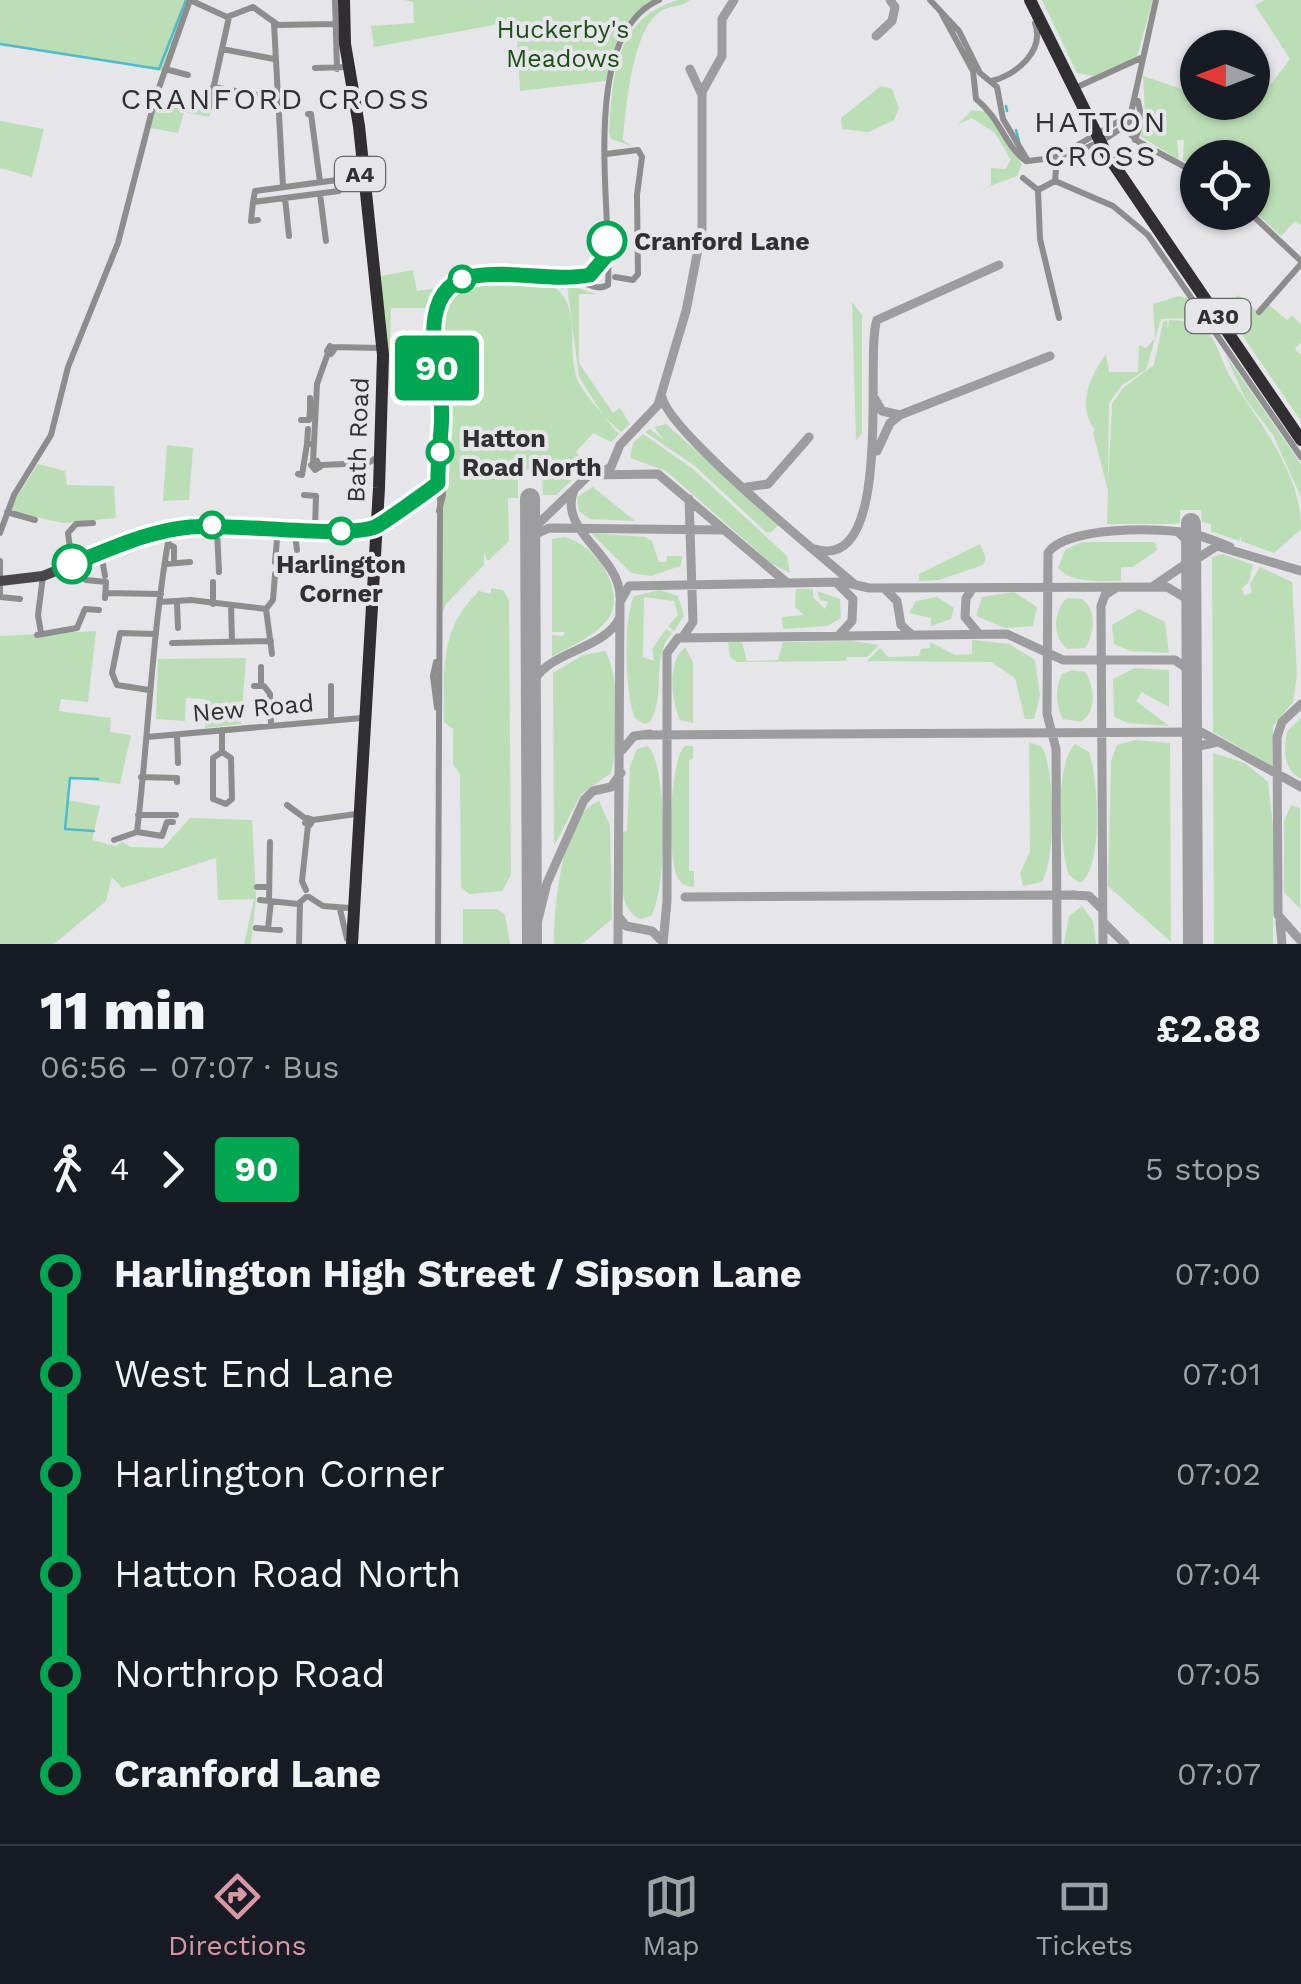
<!DOCTYPE html>
<html lang="en">
<head>
<meta charset="utf-8">
<style>
	:root { --surface:#171b24; --page:#242831; --text:#f1f3f6; --muted:#9ea1a6; --line:#363941; --accent:#d797a4 }
	body { margin:0; font-family:"Work Sans",sans-serif; background:var(--page); color:var(--text); height:100vh; display:flex; flex-direction:column; font-size:38px; white-space:nowrap }
	* { box-sizing:border-box; margin:0 }
	p { font-size:32px; color:var(--muted) }
	.icon { flex:none; width:55px; height:55px; fill:none; stroke:currentColor; stroke-width:2; stroke-linecap:round; stroke-linejoin:round }
	.map { position:relative; height:944px; overflow:hidden }
	.side { display:flex; flex-direction:column; background:var(--surface); flex:1 }
	.side>* { flex:none }
	.badge { padding:0 20px; border-radius:8px; font-size:35px; line-height:65px }
	.needle { width:65px; rotate:270deg }
	.fabs { position:absolute; left:1180px; top:30px; display:grid; gap:20px }
	.fabs a { display:grid; place-items:center; width:90px; height:90px; border-radius:50%; background:var(--surface); box-shadow:0 2px 8px #0004; font-size:50px }
	.map>.badge { position:absolute; translate:-50% -50%; box-shadow:0 0 0 5px #fff }
	.legs { display:flex; align-items:center; gap:15px; height:110px; padding:0 40px; font-size:32px }
	.legs p { margin-inline-start:auto }
	.summary { display:flex; align-items:center; justify-content:space-between; height:170px; padding:0 40px }
	h1 { font-size:55px; font-weight:800; line-height:75px }
	ul { padding:0 40px; list-style:none }
	li { display:flex; align-items:center; gap:35px; height:100px; font-size:38px }
	li i { display:grid; place-items:center; width:15px; height:100%; margin:0 12px; background:currentColor }
	li i::after { content:''; width:25px; height:25px; margin:-12px; border:8px solid; border-radius:50%; background:var(--surface) }
	li p { margin-inline-start:auto }
	li:first-child i { background:linear-gradient(#0000 50%,currentColor 0) }
	li:last-child i { background:linear-gradient(currentColor 50%,#0000 0) }
	.dock { display:flex; justify-content:space-around; align-items:center; height:140px; border-top:2px solid var(--line); background:var(--surface); font-size:28px; color:var(--muted) }
	.dock a { display:grid; justify-items:center; gap:5px }
	.dock .selected { color:var(--accent) }
	.map>svg:first-child { display:block }
	.green { fill:#bcdeb7 }
	.lines { fill:none; stroke-linecap:round; stroke-linejoin:round }
	.stream { stroke:#4cbbcb; stroke-width:2.5 }
	.taxiway { stroke:#9d9da0; stroke-width:9 }
	.runway { stroke:#9d9da0; stroke-width:20 }
	.minor { stroke:#8e8d8e; stroke-width:6 }
	.major { stroke:#484649; stroke-width:10 }
	.highway { stroke:#312e31; stroke-width:12 }
	.line-1-casing { stroke:#fff; stroke-width:22 }
	.line-1 { stroke:#00a651; stroke-width:15 }
	.stop-1-dot { fill:#fff; stroke:#00a651; stroke-width:5 }
	.labels { text-anchor:middle; dominant-baseline:central; stroke-width:8; stroke-linejoin:round; paint-order:stroke }
	.shield { fill:#e5e5ea; stroke:#676769; stroke-width:2.5 }
	.shield-label { font-size:22px; font-weight:bold; fill:#313132 }
	.park-label { font-size:25px; fill:#1b5015; stroke:#e5e5ea }
	.stop-label { font-size:25px; font-weight:bold; fill:#313132; stroke:#e5e5ea; text-anchor:start }
	.street-label { font-size:25px; fill:#313132; stroke:#e5e5ea }
	.quarter-label { font-size:30px; letter-spacing:2.5px; fill:#313132; stroke:#e5e5ea }
</style>
</head>
<body>
<div class="map">
<svg width="1301" height="944" viewBox="0 0 1301 944">
	<rect width="100%" height="100%" fill="#e5e5ea"/>
	<path class="green" d="M0,0H189L162,71L0,43Z
		M404,0H654L628,21L606,81L520,91L516,21L374,47L371,26L414,23L413,2Z
		M678,0H690C681,8 670,5 661,11C632,29 626,108 623,140L632,146L611,139L609,132C613,75 615,18 678,0Z
		M1042,0H1153L1137,57L1094,76L1077,73Z
		M1265,0H1301V226L1295,221L1281,236L1253,210L1252,158H1198L1197,170L1183,160L1184,140H1177L1179,160L1140,136L1143,128L1156,130L1153,113H1145L1143,76L1197,94L1198,102L1222,103L1250,112L1290,59L1255,5Z
		M881,86L892,89L899,108L894,120L869,132L842,129L841,118Z
		M157,102L211,112L209,117L184,112L178,133L150,128Z
		M972,110L987,112L1022,164L1017,176L979,190L991,185V168L1005,169L1011,160L995,133L972,118L958,124Z
		M0,121L44,129L32,177L0,168Z
		M413,270L417,291L439,288L431,308H391L388,397L381,276Z
		M562,282L564,289L555,287C584,311 564,352 579,383C585,394 595,405 603,415L579,377L567,285L597,294H579V363L613,413L620,408L630,424L621,432L603,416L619,434L611,442L593,433L576,452L584,461L577,469L580,472L576,476L572,471V480L556,495H543L542,470H518V498H508L509,541L488,561L484,553V565L446,604L442,614L444,304C465,272 528,283 562,282Z
		M1238,295L1258,312L1269,305L1287,320L1292,315L1301,325V342L1295,349L1301,355V421L1225,310Z
		M1179,296L1187,298L1205,323L1192,318L1161,319L1146,370L1122,385L1109,403L1108,488L1112,404L1123,388L1154,365L1163,322L1167,320L1168,329L1169,320L1197,322C1218,336 1220,361 1232,380C1261,425 1301,473 1301,529L1274,553L1241,541V536L1239,541L1211,531V524L1202,522L1201,510H1180V523L1173,524H1107L1108,490L1093,433L1095,430C1076,406 1090,376 1106,354L1109,372H1138L1139,345L1146,348L1155,338L1153,304Z
		M852,302L862,315V433L856,441Z
		M1225,354L1301,464V497L1273,435L1245,398Z
		M666,424L779,524L772,532L767,533L695,466L645,432L650,429L664,440L654,427Z
		M643,434L693,469L787,556L790,573L771,563L666,471L630,458L633,443Z
		M167,445L193,448L189,500L163,501Z
		M38,464L65,471L67,485L114,486L116,518L63,523L8,511Z
		M593,487L635,521L590,519L579,511L577,497Z
		M591,533L645,537L652,541L659,562H666L667,556H683L680,566L651,576L631,573Z
		M564,537C593,543 625,586 610,616C600,634 569,647 552,657V635L563,636L565,632H552V539Z
		M1082,542H1155L1157,550L1133,567H1121V581C1100,581 1073,584 1058,568L1065,550Z
		M980,544L986,558L983,565L939,580L919,581V574Z
		M1223,554L1253,565L1249,582L1242,588L1244,595L1252,593L1250,584L1260,567L1292,582L1297,675L1293,702L1273,726L1272,766L1213,732L1212,557Z
		M491,588L503,590L509,601L511,875L502,891L469,894L461,887L460,774L453,764V729L444,722C444,671 439,629 479,591L491,594Z
		M796,589H813V597L825,609L828,602L820,600L817,591L840,599L841,618L827,626L783,629L782,617L804,615L795,607Z
		M660,590L678,596L684,616L674,631L668,626L678,615L674,601L644,597L643,657L654,661L652,649L666,629L672,633C650,658 667,694 650,722L644,724L635,718C625,695 623,619 634,596Z
		M1014,592L1037,607L1033,626L1005,628L976,616L982,597Z
		M937,597L954,608L951,619L931,626V618L909,613L916,601Z
		M1067,598L1082,599C1097,610 1095,633 1085,648L1067,649C1052,637 1053,611 1067,598Z
		M1139,609L1165,622L1169,653L1130,651L1114,644L1112,625Z
		M96,631L88,702L61,699L59,711L111,718L110,732L131,735L120,784L70,778L67,800L100,806L92,840L116,846L122,842L131,847L163,848L190,818L252,820L256,898L251,944H244L254,899L218,900L216,858L122,888L112,877L106,901L54,944H0V636Z
		M972,640L1009,644L1035,660L1040,696L1034,719H1025L1015,678L991,662L867,661L880,648L888,657L919,656L921,649L930,648V642L955,655L972,654Z
		M852,641L879,645L867,657H847L846,661L737,662L730,657L728,642H742L747,661L778,660L783,642Z
		M685,647L693,662V723L680,720C671,700 667,662 685,647Z
		M605,651C621,677 618,744 611,773L581,794L554,846L553,673L583,655Z
		M246,658L241,724L205,728V699L186,698L185,721L156,719L158,659Z
		M1135,668L1169,670V707L1142,692L1136,701L1169,726L1128,723L1114,717L1113,679Z
		M1072,670L1085,672C1095,687 1097,711 1081,722L1063,719C1055,704 1055,689 1062,674Z
		M1301,718V779C1282,767 1284,752 1287,731Z
		M1135,740L1170,743L1171,942L1108,886L1111,761L1117,745Z
		M1029,742L1042,747C1055,771 1056,858 1042,882L1023,886L1020,873L1030,852Z
		M1075,744L1089,752C1098,776 1104,870 1080,883L1069,875C1060,849 1054,764 1075,744Z
		M648,746C668,766 667,892 651,916L640,919C613,907 623,857 623,832L627,831L630,766L637,749Z
		M685,746H693V759L689,760V871H694V887C689,886 683,886 680,881C665,865 670,756 685,746Z
		M1213,753L1245,763L1268,782L1273,827V944H1214Z
		M599,801L610,826L612,919L582,944H554C554,910 561,814 599,801Z
		M1291,805L1300,808V909L1284,892V822Z
		M1082,906L1093,921L1096,944H1064L1069,916Z
		M463,909H497L505,915L510,944H463Z"/>
	<g class="lines">
		<path class="stream" d="M0,44L159,69L186,0
			M1006,106L1007,111
			M1016,130L1019,141
			M94,831L65,829L70,778L98,779"/>
		<path class="taxiway" d="M876,36L892,21L895,7L890,0
			M690,69L701,93
			M662,397C669,432 819,554 854,584
			M875,399L882,411L900,415
			M877,451L890,423L900,415L1050,356
			M598,474L611,467L620,445L658,405L686,311L702,229V92L722,56V19L734,0
			M747,487L768,484L809,437
			M574,490C557,531 620,555 620,597
			M1180,534L1189,542L1191,564
			M530,538L535,527L589,475L658,474L786,582
			M530,546L536,534L549,528L723,530
			M815,549C896,574 864,353 877,320L999,265
			M837,583L853,599L852,621L840,634
			M1155,585L1196,557
			M973,588L966,598L965,617L979,634
			M886,590L897,601L901,625L911,634
			M1191,591L1195,560L1217,546L1301,571
			M684,635L693,622L689,499
			M531,687C544,650 604,652 620,617
			M1301,704L1282,722L1277,737L1278,915L1301,941
			M645,735L1201,732L1301,787
			M622,750L634,736L650,734
			M1192,761L1199,746L1218,742
			M1072,895L1089,896L1101,908
			M685,897L1075,895
			M618,916L626,926L652,931L662,941
			M1280,922L1282,944
			M1104,923L1125,944
			M532,944L547,883L584,800L593,791L611,787L621,773
			M618,944L620,602L629,586L843,582L869,588L1167,587L1187,599L1191,626
			M663,944L667,901V653L678,638L1007,634L1063,660H1175L1185,667L1191,680
			M1057,944L1056,749L1047,714L1048,553C1065,526 1163,527 1193,534C1205,537 1218,542 1230,547
			M1103,944L1101,606L1105,595L1116,588"/>
		<path class="runway" d="M530,498L532,944
			M1191,523L1193,944"/>
		<path class="minor" d="M190,0L227,17L253,7L278,25L333,24
			M335,0L337,69
			M930,0L959,31L980,73L997,87L1003,119L1028,161
			M942,14L973,71L976,99C1001,119 1004,145 1026,161
			M274,24L283,187
			M222,49L274,59
			M315,68L348,67
			M165,69L188,75
			M992,81C1017,74 1045,51 1035,23
			M213,87L275,98
			M1075,88L1141,58
			M209,108L229,17
			M308,114H311L320,182
			M1123,127L1139,142L1198,174
			M1135,140L1142,120L1138,101
			M606,154L638,150L642,157L637,195L638,274L633,280L615,277
			M1052,160L1131,114
			M1028,161C1063,158 1100,147 1129,122L1156,0
			M1023,178L1038,190
			M1055,181L1113,206L1148,235L1301,457
			M338,185L337,180L255,191L253,202L339,191L338,185L364,182
			M1038,190L1040,239L1059,318
			M1038,190L1055,181L1056,169L1051,160
			M320,194L326,241
			M285,198L289,236
			M253,202L251,221L258,220
			M1249,212L1301,261
			M569,277L594,274L606,256
			M1259,312L1301,264
			M330,346L334,350L331,354L327,351Z
			M332,347L380,348
			M440,389L434,320L448,288L481,275L552,276
			M310,398V411
			M301,420H309L310,411L315,412
			M307,444L308,429
			M317,461L320,467L315,470L311,465Z
			M313,462L317,384L328,353
			M321,465L368,463L376,458
			M298,474L302,475L307,444H314
			M304,495L316,496L315,529
			M439,511L443,495L440,460
			M7,512L35,520
			M201,521H220
			M378,526L437,484
			M294,528L297,550
			M217,531L219,572
			M377,532L438,491L442,482
			M0,533L14,495L51,435L68,367L118,243L155,99L190,0
			M153,533L152,529L171,525
			M191,533L243,530
			M168,544L174,547V563
			M101,553L105,576
			M0,561V593
			M275,562L278,528
			M72,564L68,533L76,524L93,523
			M166,564L190,562
			M86,580L106,582L105,598
			M106,593L161,594
			M0,597L20,599
			M160,602L191,600L266,609
			M177,603L178,628
			M213,604V582
			M231,605L232,641
			M266,609L272,654
			M266,609L273,600L275,574
			M41,633L38,615L43,576
			M37,635L77,628L85,609L99,610
			M172,643L271,641
			M436,662L433,676L437,708
			M261,667V686
			M254,686H264L270,694L271,726
			M149,690L117,685L112,673L120,633L156,634
			M331,720V686
			M222,730V752L213,758V799L226,804L232,799L231,758L222,752
			M177,735L178,763
			M147,737L362,718
			M141,777L177,778V782
			M287,805L306,819
			M138,815H176
			M308,818L313,820L310,825L305,823Z
			M313,820L356,814
			M137,832C149,731 152,630 170,531
			M137,832L162,836L167,822H173
			M114,840L137,832
			M257,887H269
			M306,890L302,881L308,825
			M309,897L323,906L350,908
			M260,900L298,904L306,897
			M269,900L270,842
			M340,909L347,939
			M256,928L280,930
			M268,929L271,901
			M299,944L300,903
			M438,944L441,308C455,270 543,276 579,282C590,284 597,291 608,285C613,214 577,36 659,0"/>
		<path class="major" d="M0,581L43,576L143,536L183,528L232,525L377,532"/>
		<path class="highway" d="M344,0L345,44L359,126L383,355L379,488L352,944
			M1030,0L1106,153L1301,440"/>
	</g>
	<g class="lines">
		<defs>
			<path id="line-1" d="M72,564C111,549 147,531 190,527C234,523 343,539 375,527C382,524 431,489 438,483C437,454 445,421 440,391C434,352 419,284 475,276C513,270 553,282 590,275L607,255V241"/>
		</defs>
		<use href="#line-1" class="line-1-casing"/>
		<use href="#line-1" class="line-1"/>
	</g>
	<g class="stop-1-dot">
		<circle cx="607" cy="241" r="18"/>
		<circle cx="462" cy="279" r="12"/>
		<circle cx="440" cy="452" r="12"/>
		<circle cx="212" cy="525" r="12"/>
		<circle cx="341" cy="531" r="12"/>
		<circle cx="72" cy="564" r="18"/>
	</g>
	<g class="labels">
		<g class="shield">
			<rect x="335" y="157" width="50" height="34" rx="8"/>
			<rect x="1185.5" y="299" width="65" height="34" rx="8"/>
		</g>
		<g class="shield-label">
			<text x="360" y="174">A4</text>
			<text x="1218" y="316">A30</text>
		</g>
		<g class="park-label">
			<text x="563" y="29">Huckerby's<tspan x="563" dy="29">Meadows</tspan></text>
		</g>
		<g class="stop-label">
			<text x="634" y="241">Cranford Lane</text>
			<text x="462" y="438">Hatton<tspan x="462" dy="29">Road North</tspan></text>
			<text x="341" y="564" text-anchor="middle">Harlington<tspan x="341" dy="29">Corner</tspan></text>
		</g>
		<g class="street-label">
			<text transform="translate(358 440) rotate(-88)">Bath Road</text>
			<text transform="translate(253 708) rotate(-5)">New Road</text>
		</g>
		<g class="quarter-label">
			<text x="276" y="98">CRANFORD CROSS</text>
			<text x="1101" y="121">HATTON<tspan x="1101" dy="34">CROSS</tspan></text>
		</g>
	</g>
</svg>
<div class="fabs">
<a><svg class="needle" viewBox="-14 -14 28 28"><path d="M0-13l5 13h-10z" fill="#e53935"/><path d="M0 13l5-13h-10z" fill="#9ea1a6"/></svg></a>
<a><svg class="icon" aria-label="locate" viewBox="0 0 24 24"><circle cx="12" cy="12" r="6"/><path d="M12 2v4M12 18v4M2 12h4M18 12h4"/></svg></a>
</div>
<b class="badge" style="left:437px;top:368px;background:#00a651;color:#fff">90</b>
</div>
<section class="side">
<div class="summary"><div><h1>11 min</h1><p>06:56 – 07:07 · Bus</p></div><b>£2.88</b></div>
<div class="legs"><svg class="icon" aria-label="walk" viewBox="0 0 24 24"><circle cx="13" cy="4" r="2"/><path d="M13 8l-2 6 4 7M11 14l-3 7M7 12l3-4h3l4 4"/></svg>4<svg class="icon" aria-label="forward" viewBox="0 0 24 24"><path d="M9 5l7 7-7 7"/></svg><b class="badge" style="background:#00a651;color:#fff">90</b><p>5 stops</p></div>
<ul>
<li><i style="color:#00a651"></i><b>Harlington High Street / Sipson Lane</b><p>07:00</p></li>
<li><i style="color:#00a651"></i><span>West End Lane</span><p>07:01</p></li>
<li><i style="color:#00a651"></i><span>Harlington Corner</span><p>07:02</p></li>
<li><i style="color:#00a651"></i><span>Hatton Road North</span><p>07:04</p></li>
<li><i style="color:#00a651"></i><span>Northrop Road</span><p>07:05</p></li>
<li><i style="color:#00a651"></i><b>Cranford Lane</b><p>07:07</p></li>
</ul>
</section>
<nav class="dock">
<a class="selected"><svg class="icon" aria-label="directions" viewBox="0 0 24 24"><path d="M12 3l9 9-9 9-9-9zM9 14v-3h6M13 9l2 2-2 2"/></svg>Directions</a>
<a><svg class="icon" aria-label="map" viewBox="0 0 24 24"><path d="M3 6l6-2 6 2 6-2v14l-6 2-6-2-6 2zM9 4v14M15 6v14"/></svg>Map</a>
<a><svg class="icon" aria-label="tickets" viewBox="0 0 24 24"><path d="M3 7h18v10H3zM15 7v10"/></svg>Tickets</a>
</nav>
</body>
</html>
